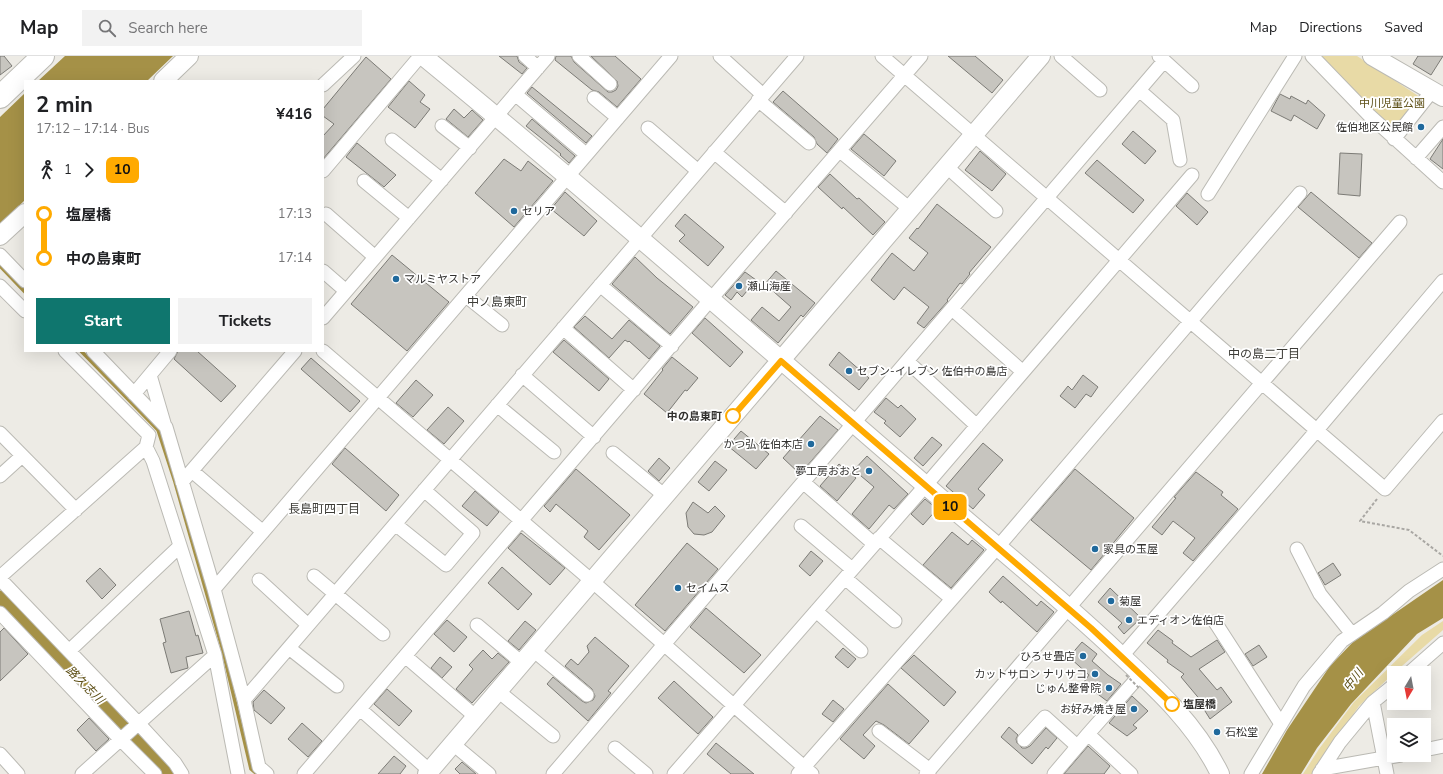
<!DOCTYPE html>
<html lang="en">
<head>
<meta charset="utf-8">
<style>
	:root { --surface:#fff; --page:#f2f2f2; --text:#202124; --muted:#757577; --line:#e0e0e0; --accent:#0f766e }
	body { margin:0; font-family:"Nunito Sans","Noto Sans JP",sans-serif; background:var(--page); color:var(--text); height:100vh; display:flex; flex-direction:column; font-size:15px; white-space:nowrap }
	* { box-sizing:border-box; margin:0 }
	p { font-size:13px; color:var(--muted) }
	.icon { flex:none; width:22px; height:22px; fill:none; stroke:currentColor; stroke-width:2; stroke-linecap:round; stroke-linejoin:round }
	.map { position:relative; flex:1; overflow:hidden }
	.drawer { position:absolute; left:24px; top:24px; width:300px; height:272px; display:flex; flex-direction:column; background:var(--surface); border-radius:0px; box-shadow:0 4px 16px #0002 }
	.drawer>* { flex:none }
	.badge { padding:0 8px; border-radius:6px; font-size:14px; line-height:26px }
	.needle { width:26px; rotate:190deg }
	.controls { position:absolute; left:1387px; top:610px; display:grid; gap:8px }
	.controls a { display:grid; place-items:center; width:44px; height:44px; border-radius:0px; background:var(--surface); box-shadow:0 4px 16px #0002; font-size:20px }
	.map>.badge { position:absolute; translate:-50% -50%; box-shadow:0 0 0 2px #fff }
	.legs { display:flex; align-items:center; gap:6px; height:44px; padding:0 12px; font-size:13px }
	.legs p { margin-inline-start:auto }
	.head { display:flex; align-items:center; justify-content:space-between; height:68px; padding:0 12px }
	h1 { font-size:22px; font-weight:700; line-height:30px }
	.button { display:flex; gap:8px; margin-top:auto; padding:8px 12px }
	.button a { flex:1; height:46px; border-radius:0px; background:var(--accent); color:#fff; font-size:16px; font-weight:700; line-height:46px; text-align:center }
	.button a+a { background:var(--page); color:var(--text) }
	ul { padding:0 12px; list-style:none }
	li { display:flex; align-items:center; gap:14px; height:44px; font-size:15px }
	li i { display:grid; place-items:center; width:6px; height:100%; margin:0 5px; background:currentColor }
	li i::after { content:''; width:10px; height:10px; margin:-5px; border:3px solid; border-radius:50%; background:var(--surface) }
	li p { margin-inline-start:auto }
	li:first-child i { background:linear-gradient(#0000 50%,currentColor 0) }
	li:last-child i { background:linear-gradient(currentColor 50%,#0000 0) }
	header { display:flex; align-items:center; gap:24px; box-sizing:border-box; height:56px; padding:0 20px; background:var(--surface); border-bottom:1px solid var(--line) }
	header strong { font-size:19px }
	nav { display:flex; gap:22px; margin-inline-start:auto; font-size:14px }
	.search { width:280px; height:36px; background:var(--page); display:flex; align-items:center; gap:10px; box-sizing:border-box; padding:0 14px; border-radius:0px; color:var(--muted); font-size:15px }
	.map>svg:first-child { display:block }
	.green { fill:#e8daa6 }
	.water { fill:#a59147 }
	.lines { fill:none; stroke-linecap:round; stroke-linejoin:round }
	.stream { stroke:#a59147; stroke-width:3.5 }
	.river { stroke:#a59147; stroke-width:21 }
	.building { fill:#c7c5bf; stroke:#7c7b76 }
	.street-casing { stroke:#bbbab4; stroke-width:15 }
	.secondary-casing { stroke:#bbbab4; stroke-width:20 }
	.highway-casing { stroke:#bbbab4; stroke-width:24 }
	.path { stroke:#a9a7a3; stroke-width:2; stroke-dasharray:3 2; stroke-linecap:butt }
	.street { stroke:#fff; stroke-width:13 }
	.secondary { stroke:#fff; stroke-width:18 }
	.highway { stroke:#fff; stroke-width:22 }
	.path-bridge { stroke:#a9a7a3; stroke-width:2; stroke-dasharray:3 2; stroke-linecap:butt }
	.line-1-casing { stroke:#fff; stroke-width:9 }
	.line-1 { stroke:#fa0; stroke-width:6 }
	.poi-dot { fill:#20699c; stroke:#fff; stroke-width:1.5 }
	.stop-1-dot { fill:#fff; stroke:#fa0; stroke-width:2 }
	.labels { text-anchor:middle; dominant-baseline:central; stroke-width:3.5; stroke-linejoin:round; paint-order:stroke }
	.park-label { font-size:11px; fill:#5e5017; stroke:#fff }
	.poi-label { font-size:11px; fill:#32312f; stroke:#fff; text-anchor:start }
	.stop-label { font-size:11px; font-weight:bold; fill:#32312f; stroke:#fff; text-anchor:end }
	.neighbourhood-label { font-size:12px; fill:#3d3c37; stroke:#fff }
	.water-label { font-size:12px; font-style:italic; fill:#5d4f16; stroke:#fff }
</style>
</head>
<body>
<header>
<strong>Map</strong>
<div class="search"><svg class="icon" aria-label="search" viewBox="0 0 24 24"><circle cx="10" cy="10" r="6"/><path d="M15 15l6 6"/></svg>Search here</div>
<nav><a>Map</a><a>Directions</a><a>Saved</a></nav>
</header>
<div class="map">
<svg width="1443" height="718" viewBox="0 0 1443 718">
	<rect width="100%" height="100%" fill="#edebe5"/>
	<path class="green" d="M1317,0H1357L1423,43L1396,78Z
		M1443,565V574L1394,617L1359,650L1313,718H1303L1319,693L1354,646L1422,579Z"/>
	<path class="water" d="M65,0H173L147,25H38Z
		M25,37V144L0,168V61Z
		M1443,524V562L1417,578L1351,648L1317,692L1301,718H1262L1287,674L1330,610L1353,586Z"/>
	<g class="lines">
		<path class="stream" d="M0,210L25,236
			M81,295L158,374L175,426L223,595L251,713L257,718"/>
		<path class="river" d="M0,545L125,669L164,718"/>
	</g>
	<path class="building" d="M0,0H4L12,10L0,19Z
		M499,0H517L519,6L527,12L522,18Z
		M556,0H571L574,6L608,36H612L616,34L618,30L617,25L591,0H615L641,23L617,51L599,36L592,34L555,4Z
		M948,0H975L1003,24L992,37Z
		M1418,0H1443L1431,19L1413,8Z
		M366,1L391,23L323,103V80L334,68L323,60V53Z
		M409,25L425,39L420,46L430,53L415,72L388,51Z
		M532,31L592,80L586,87L527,37Z
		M783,35L838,83L827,97L817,88L814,81L773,46Z
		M1280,38L1290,43L1291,40L1306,48L1308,44L1325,59L1317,73L1294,59L1291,65L1271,55Z
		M454,53L464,62L472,54L483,64L468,81L446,63Z
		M532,63L575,100L569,107L560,99L561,98L526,70Z
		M1133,75L1156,95L1145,108L1122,88Z
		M864,78L896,105L884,120L851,93Z
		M1443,83V113L1430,103Z
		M357,87L396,119L384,131L346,101Z
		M980,95L1006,118L992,135L965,114Z
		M1340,97L1362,98L1360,140L1338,138Z
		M504,103L521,115L528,105L553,125L514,171L475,137Z
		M1097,104L1144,144L1133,157L1085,117Z
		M830,118L857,143L859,142L885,166L873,179L843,151L842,153L818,131Z
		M565,136L597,165L584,180L551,153Z
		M1311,136L1372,187L1359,202L1298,151Z
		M1187,137L1208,156L1197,169L1176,150Z
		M937,148L991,191L969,217L970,218L962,228L960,227L947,244L948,245L924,272L917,267L929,251L904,231L894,244L871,224L892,197L914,215L928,197L909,182L917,172L918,173Z
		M685,158L724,191L708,210L679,185L685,179L675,170Z
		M392,199L449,246L407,295L351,248Z
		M635,201L657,222L693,251L670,278L612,228Z
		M776,215L815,247L803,261L801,259L778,287L751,264L762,251L779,265L791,251L765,228Z
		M745,216L756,224L742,241L737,236L731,244L725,239Z
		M585,260L612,283L629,264L660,290L649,303L629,285L628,286L625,284L609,302L574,271Z
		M705,262L743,296L730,311L692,277Z
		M564,284L609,323L599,335L553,296Z
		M178,295H197L236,330L221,346L174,303Z
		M839,296L869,322L859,334L829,309Z
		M672,301L698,322L687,335L685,334L667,357L644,338L663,314L662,313Z
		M311,302L360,345L350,356L301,313Z
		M1083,319L1098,331L1091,341L1086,338L1075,352L1060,340L1068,330L1072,334Z
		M416,324L433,339L413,361L396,347Z
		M886,342L898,352L901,349L916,363L900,381L884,367L886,365L874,356Z
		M448,351L464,365L444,388L427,374Z
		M820,360L838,374L800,418L783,402Z
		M741,375L769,398L756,413L728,390Z
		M932,381L942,389L923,410L914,402Z
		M983,387L1003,404L978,433L985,439L973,453L946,430Z
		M345,392L399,439L386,455L332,408Z
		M867,400L908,438L894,453L889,449L869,473L852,458L874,431L854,414Z
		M659,402L670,412L659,425L648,415Z
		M715,405L727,414L709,435L698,426Z
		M839,408L856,422L837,445L820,430Z
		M576,413L630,459L599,494L584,481L588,475L556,448L550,456L544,450Z
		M1075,413L1134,462L1091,514L1031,464Z
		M1196,416L1223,436L1221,439L1238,453L1193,505L1183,497L1195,482L1173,465L1162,479L1152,471L1176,442L1174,441Z
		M475,435L499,456L487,470L462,450Z
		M925,443L937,453L923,469L911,458Z
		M693,446L708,457L715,450L725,460L712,476L704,479L694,478L688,471L686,457Z
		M952,476L968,489L972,484L984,494L951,532L923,509Z
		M521,477L565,512L550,529L508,492Z
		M687,487L718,513L665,575L635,549Z
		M811,495L823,505L810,520L799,510Z
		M1333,507L1341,519L1325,529L1318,517Z
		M502,511L532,538L518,554L488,527Z
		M100,512L116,529L102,543L86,525Z
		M1003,520L1037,550L1041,545L1054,556L1037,576L1002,545L1001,547L989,536Z
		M1110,532L1141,562L1124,578L1118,571L1122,567L1098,546Z
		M706,552L761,599L744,617L690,571Z
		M189,555L196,580L198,579L203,597L186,601L188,612L171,617L163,587L166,586L160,563Z
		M447,564L467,581L454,596L434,578Z
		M525,565L536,574L519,594L508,585Z
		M4,572L28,598L0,625V576Z
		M1158,574L1173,585L1172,587L1191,601L1217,584L1225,596L1199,613L1217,634L1221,631L1232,646L1210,663L1200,647L1202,646L1181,621L1184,618L1167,606L1168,604L1147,587Z
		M595,581L629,610L608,635L611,637L588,665L547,628L553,621L582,645L586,647L593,644L595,640L592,633L565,610L571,603L578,609L589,596L587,590Z
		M1082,586L1097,598L1092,605L1108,619L1121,628L1107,645L1095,636L1097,634L1084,626L1089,619L1069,601Z
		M1259,589L1267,601L1253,610L1245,598Z
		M843,592L856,603L848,612L835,601Z
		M483,594L492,603L498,597L509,606L472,647L456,633L473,613L469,609Z
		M914,599L956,636L944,650L901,612Z
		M440,601L452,611L442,622L431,612Z
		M674,625L713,661L698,678L658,642Z
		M888,628L929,665L909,688L884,669L876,665L863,679L875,690L864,703L840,683Z
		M387,633L412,655L399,670L374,648Z
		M264,634L285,652L271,668L254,654L253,646Z
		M1132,640L1148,655L1133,669L1137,672L1127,680L1109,667Z
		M833,644L844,653L833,666L822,658Z
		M89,662L109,683L96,695L77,674Z
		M302,667L322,685L308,701L288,683Z
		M1009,671L1018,679L1016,683L1017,687L1022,692H1026L1030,690L1046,672L1057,682L1048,693L1046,691L1032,708L1001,681Z
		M716,687L754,718H731L707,698Z
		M1088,690L1110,710L1104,718H1064Z
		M394,700L406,710L400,718H378Z
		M462,706L476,718H460L455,713Z"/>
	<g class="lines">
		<defs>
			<path id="street" d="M525,0L538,12
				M579,0L610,28
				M720,0L763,39
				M882,0L1385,433L1443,365
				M1061,0L1100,34
				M1159,0L1192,30
				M1312,0L1369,59L1443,126
				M323,29L354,0
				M1139,34L1173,64L1180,104
				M515,38L581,94
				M594,42L618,62
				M758,44L809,87
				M442,70L470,92
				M648,72L698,115
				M1394,83L1432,35
				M392,84L442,124
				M840,95L910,153
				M714,96L786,157
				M1416,102L1443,71
				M947,111L996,155
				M323,115L416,5L423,0
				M364,125L409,162
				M1208,138L1295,0
				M326,158L375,201
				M0,199L25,225
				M323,215L346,235
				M600,229L672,290
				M0,230L25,255
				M466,240L502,269
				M952,253L1023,316
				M323,262L548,0
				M563,272L634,334
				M93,295L166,371L214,533L244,644L259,711L267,718
				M323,295L585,519L812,718
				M907,305L977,370
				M150,319L164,367
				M522,319L594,381
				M134,338L170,295
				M497,349L554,396
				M0,377L76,454
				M146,391L153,405L215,599L238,718
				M613,397L665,440
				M192,415L263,476
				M0,420L22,400
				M182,426L295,295
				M803,426L874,488
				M395,468L446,509L473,477L424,434
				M801,470L852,513
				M879,482L952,543
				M1297,493L1320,538L1352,578
				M314,520L383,578
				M0,521L146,391L149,379L65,295
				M845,522L895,565
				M0,523L139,668L175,707L182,718
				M259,524L308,569
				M214,533L671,0
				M816,555L861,595
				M0,557L121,684L155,718
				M1215,566L1281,668
				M477,569L522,607
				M289,592L337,630
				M533,594L587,639
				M69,595L180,490
				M405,600L476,661
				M1122,600L1317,374L1443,225
				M1409,617L1443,587
				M498,635L553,680
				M244,644L797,0
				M1373,646L1387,718
				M360,653L430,715
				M879,675L930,714
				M1088,678L1131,718
				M1024,684L1045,661L1077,690
				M453,688L489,718
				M615,692L646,718
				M1424,694L1443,690
				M0,698L18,718
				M1322,713L1401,699
				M82,718L215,599
				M304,718L711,243L921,0
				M553,718L1164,5
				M674,718L926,429L1192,119
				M798,718L1003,485L1300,137
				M926,718L1400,166
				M1054,718L1088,678L1141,618
				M1251,718L1304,630L1342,585L1383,557L1409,535L1443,513
				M1319,718L1340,686L1373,646L1394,629"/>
			<path id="secondary" d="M423,0C600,145 772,297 945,446C1002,495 1061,543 1116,595C1156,632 1196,668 1220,718
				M1372,0L1443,41
				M163,25L189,0
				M0,180L25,157
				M427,718L1041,0"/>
			<path id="highway" d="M0,41L43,0"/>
		</defs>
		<use href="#street" class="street-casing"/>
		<use href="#secondary" class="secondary-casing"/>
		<use href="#highway" class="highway-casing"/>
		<path class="path" d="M1377,443L1360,465L1409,474L1443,500"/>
		<use href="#street" class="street"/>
		<use href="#secondary" class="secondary"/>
		<use href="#highway" class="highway"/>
		<path class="path-bridge" d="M1126,619L1140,633"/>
	</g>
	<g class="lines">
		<defs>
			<path id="line-1" d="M733,360L781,305L1091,572L1172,648"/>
		</defs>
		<use href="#line-1" class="line-1-casing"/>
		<use href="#line-1" class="line-1"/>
	</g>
	<g class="poi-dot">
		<circle cx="1421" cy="71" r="4"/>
		<circle cx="514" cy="155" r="4"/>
		<circle cx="396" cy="223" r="4"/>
		<circle cx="739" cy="230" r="4"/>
		<circle cx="849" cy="315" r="4"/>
		<circle cx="811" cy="388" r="4"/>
		<circle cx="869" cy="415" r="4"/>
		<circle cx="1095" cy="493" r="4"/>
		<circle cx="678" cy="532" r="4"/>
		<circle cx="1111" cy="545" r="4"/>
		<circle cx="1129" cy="564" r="4"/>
		<circle cx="1083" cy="600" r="4"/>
		<circle cx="1095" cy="618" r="4"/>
		<circle cx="1109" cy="632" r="4"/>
		<circle cx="1134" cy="653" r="4"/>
		<circle cx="1217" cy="676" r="4"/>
	</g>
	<g class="stop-1-dot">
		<circle cx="733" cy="360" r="7"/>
		<circle cx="1172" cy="648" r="7"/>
	</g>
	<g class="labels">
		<g class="park-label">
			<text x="1392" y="47">中川児童公園</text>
		</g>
		<g class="poi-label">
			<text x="1413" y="71" text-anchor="end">佐伯地区公民館</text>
			<text x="522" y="155">セリア</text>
			<text x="404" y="223">マルミヤストア</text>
			<text x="747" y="230">瀬山海産</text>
			<text x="857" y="315">セブン-イレブン 佐伯中の島店</text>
			<text x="803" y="388" text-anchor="end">かつ弘 佐伯本店</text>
			<text x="861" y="415" text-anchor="end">夢工房おおと</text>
			<text x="1103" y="493">家具の玉屋</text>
			<text x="686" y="532">セイムス</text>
			<text x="1119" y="545">菊屋</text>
			<text x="1137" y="564">エディオン佐伯店</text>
			<text x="1075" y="600" text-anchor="end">ひろせ畳店</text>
			<text x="1087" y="618" text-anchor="end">カットサロン ナリサコ</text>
			<text x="1101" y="632" text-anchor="end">じゅん整骨院</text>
			<text x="1126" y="653" text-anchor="end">お好み焼き屋</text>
			<text x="1225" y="676">石松堂</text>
		</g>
		<g class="stop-label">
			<text x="722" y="360">中の島東町</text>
			<text x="1183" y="648" text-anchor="start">塩屋橋</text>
		</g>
		<g class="neighbourhood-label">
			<text x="497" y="246">中ノ島東町</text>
			<text x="1264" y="298">中の島二丁目</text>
			<text x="324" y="453">長島町四丁目</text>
		</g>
		<g class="water-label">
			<text transform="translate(1353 624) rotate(-52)">中川</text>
			<text transform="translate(85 629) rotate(45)">路久志川</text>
		</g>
	</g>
</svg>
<div class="controls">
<a><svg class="needle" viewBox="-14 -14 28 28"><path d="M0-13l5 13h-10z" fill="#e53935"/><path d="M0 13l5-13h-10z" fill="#757577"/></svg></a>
<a><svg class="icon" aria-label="layers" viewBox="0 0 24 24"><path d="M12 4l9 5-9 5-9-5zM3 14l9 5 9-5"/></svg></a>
</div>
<b class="badge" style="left:950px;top:451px;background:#fa0;color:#111">10</b>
<section class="drawer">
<div class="head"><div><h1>2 min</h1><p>17:12 – 17:14 · Bus</p></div><b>¥416</b></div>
<div class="legs"><svg class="icon" aria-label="walk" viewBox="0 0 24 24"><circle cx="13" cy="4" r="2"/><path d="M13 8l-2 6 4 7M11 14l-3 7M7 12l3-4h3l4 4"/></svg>1<svg class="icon" aria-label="forward" viewBox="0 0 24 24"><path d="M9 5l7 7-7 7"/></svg><b class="badge" style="background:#fa0;color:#111">10</b></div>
<ul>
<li><i style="color:#fa0"></i><b>塩屋橋</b><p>17:13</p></li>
<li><i style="color:#fa0"></i><b>中の島東町</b><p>17:14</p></li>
</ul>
<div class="button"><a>Start</a><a>Tickets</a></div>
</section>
</div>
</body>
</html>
